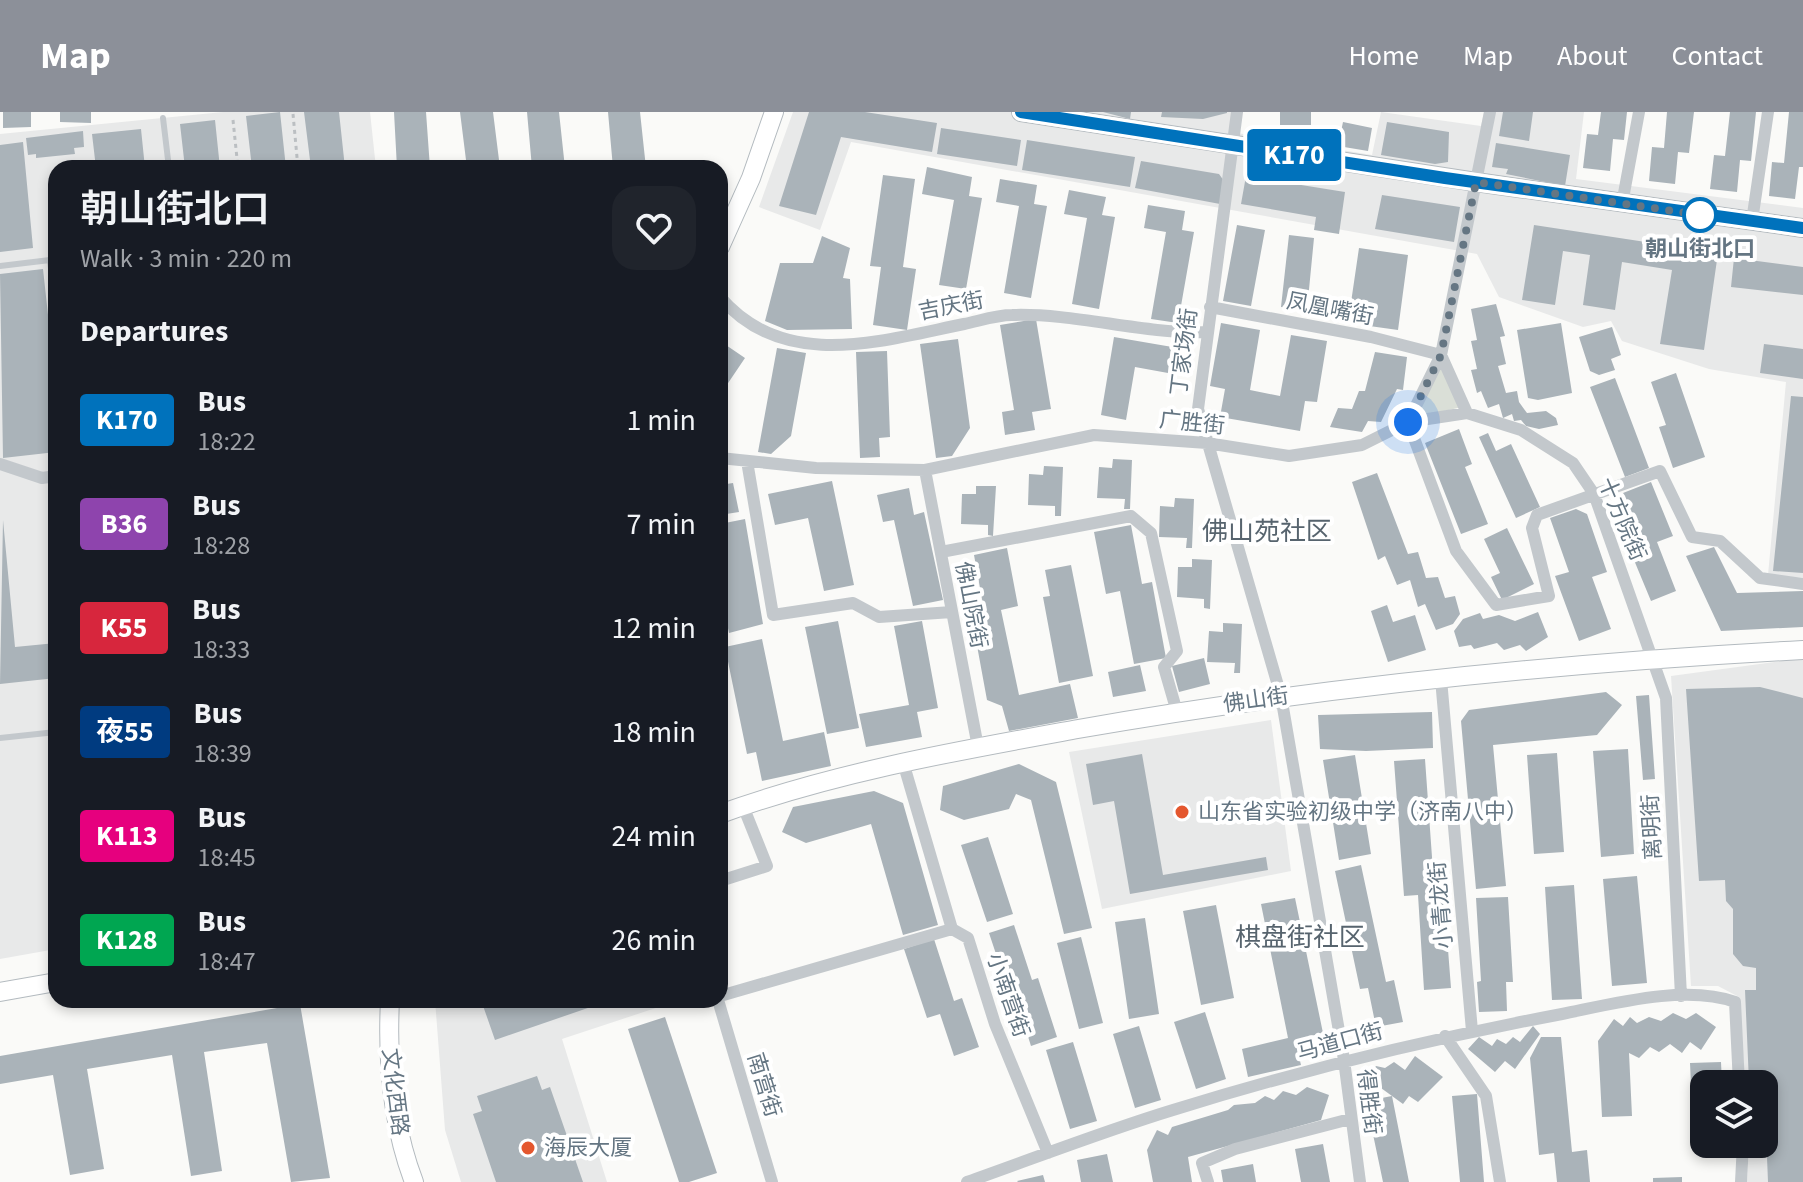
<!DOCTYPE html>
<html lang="en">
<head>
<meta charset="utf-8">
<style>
	:root { --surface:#171b24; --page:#20242c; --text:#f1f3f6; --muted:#9ea1a6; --accent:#8c9099 }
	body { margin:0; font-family:"Source Sans 3","Noto Sans SC",sans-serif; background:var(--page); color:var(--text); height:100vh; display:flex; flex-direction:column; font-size:30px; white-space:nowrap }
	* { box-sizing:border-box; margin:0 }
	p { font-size:26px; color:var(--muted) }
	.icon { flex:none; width:44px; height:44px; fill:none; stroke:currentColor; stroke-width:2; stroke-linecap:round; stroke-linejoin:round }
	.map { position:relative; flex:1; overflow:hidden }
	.sheet { position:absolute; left:48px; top:48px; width:680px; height:848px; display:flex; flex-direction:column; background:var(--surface); border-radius:24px; box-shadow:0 4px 12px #0003 }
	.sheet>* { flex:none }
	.badge { padding:0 16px; border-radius:6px; font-size:28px; line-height:52px }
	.fabs { position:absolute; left:1690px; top:958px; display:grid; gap:16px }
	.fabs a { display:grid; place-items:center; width:88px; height:88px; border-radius:16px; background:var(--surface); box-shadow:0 4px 12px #0003; font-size:40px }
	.you { position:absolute; width:40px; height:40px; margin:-20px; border:6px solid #fff; border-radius:50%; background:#1a73e8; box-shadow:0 0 0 12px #1a73e833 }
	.map>.badge { position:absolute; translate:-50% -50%; box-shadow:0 0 0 4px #fff }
	h2 { padding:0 32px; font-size:30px; line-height:72px }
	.round { display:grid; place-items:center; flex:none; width:84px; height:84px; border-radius:24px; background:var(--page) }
	.headline { display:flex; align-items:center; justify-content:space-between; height:136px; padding:0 32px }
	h1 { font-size:38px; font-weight:600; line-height:60px }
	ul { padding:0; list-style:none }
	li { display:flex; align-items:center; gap:24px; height:104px; padding:0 32px }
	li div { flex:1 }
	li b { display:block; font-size:30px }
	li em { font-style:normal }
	li .badge { min-width:88px; font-weight:700; text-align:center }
	header { display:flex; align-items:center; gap:48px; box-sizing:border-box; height:112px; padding:0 40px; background:var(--accent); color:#fff }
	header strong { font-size:38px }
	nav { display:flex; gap:44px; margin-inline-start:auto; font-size:28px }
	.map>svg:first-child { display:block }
	.built { fill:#e8e9e9 }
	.green { fill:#dadfd7 }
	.building { fill:#aab3b9 }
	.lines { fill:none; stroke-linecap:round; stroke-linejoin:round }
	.secondary-casing { stroke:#b3babf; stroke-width:20 }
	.path { stroke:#bbbfc2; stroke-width:3; stroke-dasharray:4 4; stroke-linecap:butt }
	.lane { stroke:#c3c8cc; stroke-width:6 }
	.street { stroke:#c3c8cc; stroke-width:12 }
	.secondary { stroke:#fff; stroke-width:18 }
	.line-casing { stroke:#fff; stroke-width:18 }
	.line { stroke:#0072bc; stroke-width:12 }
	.walk { stroke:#657683; stroke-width:8; stroke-dasharray:0 14.4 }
	.stop-dot { fill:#fff; stroke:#0072bc; stroke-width:4 }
	.poi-dot { fill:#e4572e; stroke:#fff; stroke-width:3 }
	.labels { text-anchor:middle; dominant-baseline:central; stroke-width:8; stroke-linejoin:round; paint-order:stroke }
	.stop-label { font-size:22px; font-weight:bold; fill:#657683; stroke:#fff }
	.street-label { font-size:22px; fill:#657683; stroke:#fff }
	.poi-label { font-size:22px; fill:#657683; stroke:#fff; text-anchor:start }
	.quarter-label { font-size:26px; fill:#57646e; stroke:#fff }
</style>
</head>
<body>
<header>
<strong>Map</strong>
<nav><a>Home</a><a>Map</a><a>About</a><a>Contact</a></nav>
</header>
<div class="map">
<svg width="1803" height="1070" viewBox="0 0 1803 1070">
	<rect width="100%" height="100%" fill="#fafaf8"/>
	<path class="built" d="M223,0H370L376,56H56V837L0,847V22Z
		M793,0H1232L1231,20L1372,43L1381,0L1481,14L1484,0H1584L1576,67L1803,96V466L1768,463L1786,270L1709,257L1622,229L1611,209L1583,215L1499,185L1477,142L851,30L820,118L759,95Z
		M1803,546V1070H1747L1749,1032H1764V972H1745L1739,885L1718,874H1691L1671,564Z
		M1271,608L1291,759L1102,797L1069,640Z
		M435,888H680L562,927L607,1070H461L445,1018Z"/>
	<path class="green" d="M1443,252L1462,295L1414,306Z"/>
	<path class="building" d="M3,0H31V15L3,16Z
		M60,0H91V11L60,10Z
		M280,0L286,56H252L246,4Z
		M304,0H339L345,56H311Z
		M394,0H426L430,56H397Z
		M460,0H493L500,56H467Z
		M527,0H559L565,56H532Z
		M608,0H640L646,56H613Z
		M809,0H865L937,11L932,40L841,25L816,103L779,94Z
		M1103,0H1131L1130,7Z
		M1162,0H1227V1L1203,7L1161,5Z
		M1280,0H1311V18L1280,17Z
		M1503,0H1533L1529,29L1499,24Z
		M1601,0H1627L1624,28L1613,27L1610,59L1583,56L1587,22L1598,23Z
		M1667,0H1694L1689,41L1678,40L1675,72L1649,69L1652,35L1664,36Z
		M1730,0H1756L1751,49L1740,48L1737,80L1710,77L1714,43L1725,44Z
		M1789,0H1803V55H1799L1795,87L1769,84L1772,50L1784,51Z
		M215,8L220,56H185L180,12Z
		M1343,10L1372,16L1368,39L1338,34Z
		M1387,10L1449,20L1448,50L1435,52L1381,43Z
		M941,16L1021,28L1017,54L937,42Z
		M141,17L145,56H96L92,22Z
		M83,19L84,35L74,36L75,42L36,46V42L28,43L26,26Z
		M1027,28L1135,45L1130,75L1022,58Z
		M23,30L33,136L0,140V33Z
		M1496,31L1570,43L1565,74L1506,62L1508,57L1492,55Z
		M1141,49L1219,62L1224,69L1220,92L1135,76Z
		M927,55L972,65L969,84L982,86L966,177L939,173L954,88L922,82Z
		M883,63L915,67L903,155L916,157L907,218L873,213L881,155L870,154Z
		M1246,64L1345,80L1339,122L1314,118L1316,105L1241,92Z
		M1000,67L1037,73L1034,92L1047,94L1031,186L1004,181L1019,94L996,90Z
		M1069,78L1106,85L1102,103L1115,105L1099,197L1072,192L1087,106L1064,102Z
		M1382,83L1460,95L1454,130L1375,117Z
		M1148,93L1185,99L1182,118L1194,120L1178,211L1151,207L1166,120L1144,116Z
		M1237,113L1265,118L1251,194L1223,189Z
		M1534,113L1718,141L1704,238L1660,232L1672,158L1622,150L1615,198L1583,193L1590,143L1563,139L1555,193L1522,188Z
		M1289,123L1314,126L1307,198L1281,195Z
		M822,124L850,136L843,166L850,167L852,217L787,218L765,209L780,151H813Z
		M1359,136L1408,143L1398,218L1348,211Z
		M1734,146L1803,155V183L1731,175Z
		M43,157L56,276V340L3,346L0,162Z
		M1496,192L1505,224L1500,225L1506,252L1498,254L1506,281L1517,279L1519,290L1527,301L1546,299L1556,306L1558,313L1539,317L1526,314L1521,308L1514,309L1512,302L1503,306L1499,292L1488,296L1481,279L1477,281L1471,258L1477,257L1471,229L1477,228L1471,197Z
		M1036,207L1051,297L1032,300L1035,318L1005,323L1002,300L1014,298L1000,213Z
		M1221,211L1260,218L1250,278L1280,284L1291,223L1327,229L1317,290L1305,289L1300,319L1220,305L1225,277L1210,274Z
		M1561,211L1572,281L1538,288L1528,286L1517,218Z
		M1612,215L1621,243L1611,247L1615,258L1599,263L1590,259L1579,225Z
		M1114,225L1184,237L1179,263L1135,255L1126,308L1101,303Z
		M958,227L970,316L952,344L936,346L920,232Z
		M720,229L745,246L720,283Z
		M1764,232L1803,237V267L1760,261Z
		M777,236L806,241L791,324L771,342L758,340Z
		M887,239L890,325L879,326L880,345L860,346L856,240Z
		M1375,240L1407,245L1403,278L1397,277L1381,310L1368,309L1362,320L1330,315L1338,296L1352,297L1359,279H1365Z
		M1676,261L1705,345L1673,356L1659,315L1666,313L1651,270Z
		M1615,266L1649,356L1625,365L1590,275Z
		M1791,284L1803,285V461L1773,459Z
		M1459,317L1472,352L1465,355L1488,412L1461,422L1425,331Z
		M1488,321L1496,339L1511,332L1540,395L1516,406L1479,325Z
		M1113,347L1132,348L1130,397H1124L1125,387L1097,386L1099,355L1112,356Z
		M1044,354L1063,355L1061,404H1055V394L1028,393L1029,362L1043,363Z
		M1377,361L1408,442L1418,440L1426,466L1438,465L1445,486L1455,484L1460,502L1453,512L1436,518L1425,492L1418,495L1410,468L1397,473L1385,444L1378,448L1352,370Z
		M832,369L854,473L824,479L808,406L775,413L768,382Z
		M1651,370L1673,424L1657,430L1676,479L1651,489L1629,436L1643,431L1623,381Z
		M733,371L739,400L720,403V373Z
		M976,374H996L993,424L988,423V413L961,412L962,382H976Z
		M909,376L914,403L924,400L943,488L913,494L894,408L883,410L877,383Z
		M1175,386L1194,387L1192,436H1186L1187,426L1159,425L1160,394L1174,395Z
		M1576,397L1587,402L1607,460L1592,465L1611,517L1579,529L1555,464L1569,460L1550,406Z
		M745,407L763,512L729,521L720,478V412Z
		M3,408L15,535L56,531V566L0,572Z
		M1131,413L1142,472L1152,470L1166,546L1134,552L1120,479L1106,482L1094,420Z
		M1507,416L1534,472L1502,488L1491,465L1500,461L1484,427Z
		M1714,435L1737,481L1803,479V515L1721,519L1686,444Z
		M1007,436L1018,494L1001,498L1019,583L1070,572L1078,606L1009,619L1002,594L987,588L971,501L984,498L974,443Z
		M1192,447L1212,448L1210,497L1204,496V487L1177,485L1178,455H1192Z
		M1071,453L1093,564L1059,571L1043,485L1050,484L1045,458Z
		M1387,493L1393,510L1415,503L1426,538L1388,550L1371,499Z
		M1538,500L1548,525L1526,539L1520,533L1504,538L1497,531L1474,537L1471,533L1459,535L1454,519L1463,507L1480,501L1483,507L1499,503L1515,509Z
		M838,509L859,616L827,622L805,515Z
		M922,509L938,596L917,600L922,625L866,635L859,602L909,593L894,514Z
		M1223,511L1242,512L1240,561H1234L1235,551L1207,550L1209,519L1223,520Z
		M762,527L783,629L824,620L831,654L762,669L756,640L747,642L725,535Z
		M1204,546L1210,572L1179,580L1172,554Z
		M1140,553L1146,579L1113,585L1108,560Z
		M1760,575L1803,586V1070H1768L1764,970H1749L1745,878H1756V856L1743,854L1733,842V797L1726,789L1725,768L1699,769L1686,577Z
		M1606,580L1622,593L1597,623L1493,633L1506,774L1476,777L1461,609L1469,598Z
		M1649,583L1655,667L1643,668L1636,584Z
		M1432,600L1433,636L1366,639L1320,637L1318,603Z
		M56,628V690H54L48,629Z
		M1628,637L1634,742L1601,745L1593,639Z
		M1557,641L1564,740L1534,742L1527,643Z
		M1142,642L1163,763L1266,745L1268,758L1130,782L1114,689L1093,693L1086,652Z
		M1355,643L1371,742L1339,748L1323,648Z
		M1425,647L1434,773H1443L1451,876L1424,878L1418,783L1404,784L1394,649Z
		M1019,652L1056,670L1092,816L1064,822L1031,688L1016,682L1009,697L964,708L940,698L943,674Z
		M874,679L903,691L938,813L903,823L871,712L806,731L782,720L793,695Z
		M988,725L1013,802L987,810L961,733Z
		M1361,753L1386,870L1394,868L1403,910L1376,915L1368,876L1360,877L1335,759Z
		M1637,764L1647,871L1612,874L1603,767Z
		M1574,773L1582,887L1552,888L1545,775Z
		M1508,785L1513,870H1506L1507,899L1479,900L1477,870L1481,869L1476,786Z
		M1295,786L1323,921L1295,928L1301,953L1248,965L1242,937L1288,926L1261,792Z
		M56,790V829H54L50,791Z
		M1216,793L1234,886L1201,893L1183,799Z
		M1145,806L1159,902L1129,907L1115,810Z
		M1014,813L1032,868L1038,866L1057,925L1031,934L1013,877L1008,878L989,821Z
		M1081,825L1103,911L1079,917L1057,831Z
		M934,827L954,889L962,886L979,935L954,944L940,902L927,906L904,837Z
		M481,888H611L495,928Z
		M300,892L330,1066L291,1070L267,931L204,940L222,1059L191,1064L172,943L87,957L104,1057L70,1063L53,963L0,972V944Z
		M1205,900L1226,967L1196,977L1174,910Z
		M1673,901L1686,907L1696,901L1716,915L1701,938L1690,930L1682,941L1670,932L1659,940L1650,935L1639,946L1629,941L1632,1004L1602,1005L1598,929L1614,907L1623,914L1630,905L1637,911L1649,905L1661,909Z
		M665,905L717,1061L689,1070H679L628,917Z
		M1139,914L1161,988L1135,996L1113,922Z
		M1533,914L1540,922L1515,957L1505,949L1495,960L1468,937L1479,925L1492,934L1497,927L1506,932L1513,925L1520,930Z
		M1541,925H1561L1572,1040L1587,1038L1590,1070H1557L1554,1041L1539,1043L1530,946Z
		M1073,930L1097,1009L1070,1017L1046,938Z
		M1415,944L1443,965L1418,990L1409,984L1403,992L1392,984L1409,1070H1383L1366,989L1392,984L1381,976L1370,983L1357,977L1376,954L1385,956L1394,950L1405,958Z
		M1721,950L1722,972H1704V1032H1724V1039L1694,1040L1690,951Z
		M537,964L542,978L550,975L583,1070H496L473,1002L482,999L477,984Z
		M1307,975L1329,983L1321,1008L1188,1045L1192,1070H1153L1147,1038L1157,1018L1168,1023L1172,1015L1228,998L1234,993L1255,991L1265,984L1274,988L1283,979L1296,983Z
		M1477,982L1484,1070H1460L1452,984Z
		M1323,1032L1330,1070H1301L1295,1037Z
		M1107,1042L1113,1070H1081L1077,1048Z
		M1253,1052L1256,1070H1223L1221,1058Z
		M1043,1063L1045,1070H1018L1017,1069Z
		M1682,1065V1070H1653V1066Z"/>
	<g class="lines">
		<defs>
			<path id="secondary" d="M1021,0L1476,70L1803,116
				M720,135L751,66L774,0
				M720,702C836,660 957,639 1078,617C1317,575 1560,551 1803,538
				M0,880L56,870
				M390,888C387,949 392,1013 414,1070"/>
		</defs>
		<use href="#secondary" class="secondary-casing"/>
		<path class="path" d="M293,2L298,56
			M233,8L238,56"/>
		<path class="lane" d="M163,6L169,56
			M0,154L50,148L56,199
			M0,626L56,620"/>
		<path class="street" d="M1237,0L1198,297L1281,584L1344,948L1360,1070
			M1622,92L1639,0
			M1752,109L1768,0
			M720,185C784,260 880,229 964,212C979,209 996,203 1012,203C1077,201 1141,222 1205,220
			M1210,195L1371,225L1441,243L1467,301
			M720,346L816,356L925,358L1094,323L1207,331L1289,344L1362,333L1408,310L1441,243L1490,0
			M747,349L773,503L853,491L879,505L952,500
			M0,352L42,366L56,364
			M925,358L978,635
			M941,440L1131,404L1151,421L1177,539L1164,555L1177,600
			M1441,567L1472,919
			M903,650L952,817L968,826L995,912L1048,1041
			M720,769L767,754L743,694
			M720,884L952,817
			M1681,884L1666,586L1594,382L1573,351L1521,318L1467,301L1408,310L1456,439L1496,493L1549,484L1532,416L1537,403L1660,359L1692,425L1720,429L1760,466L1803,472
			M718,888L772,1070
			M1445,924L1486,984L1500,1070
			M967,1070C1035,1046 1104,1019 1173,998C1301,958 1430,927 1562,902C1612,892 1686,872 1735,890L1739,972
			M1208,1070L1202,1051L1235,1037L1350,1007
			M1741,1070L1743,1032"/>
		<use href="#secondary" class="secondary"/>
	</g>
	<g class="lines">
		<defs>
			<path id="line" d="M1021,0L1445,66L1803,116"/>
		</defs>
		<use href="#line" class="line-casing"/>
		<use href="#line" class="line"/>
		<path class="walk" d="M1408,310L1441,243L1476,70L1700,103"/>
	</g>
	<circle class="stop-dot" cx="1700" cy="103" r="16"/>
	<g class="poi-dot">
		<circle cx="1182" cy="700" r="8"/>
		<circle cx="528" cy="1036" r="8"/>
	</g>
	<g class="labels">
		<g class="stop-label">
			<text x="1700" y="137">朝山街北口</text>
		</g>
		<g class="street-label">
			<text transform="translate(951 194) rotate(-11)">吉庆街</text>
			<text transform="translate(1330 197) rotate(11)">凤凰嘴街</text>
			<text transform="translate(1184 240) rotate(-83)">丁家场街</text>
			<text transform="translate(1192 311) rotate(6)">广胜街</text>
			<text transform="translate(1622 407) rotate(67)">十方院街</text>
			<text transform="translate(971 493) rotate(79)">佛山院街</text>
			<text transform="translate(1256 588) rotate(-8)">佛山街</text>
			<text transform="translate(1652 715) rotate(-93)">离明街</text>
			<text transform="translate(1441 793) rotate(-95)">小青龙街</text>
			<text transform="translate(1008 883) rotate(71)">小南营街</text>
			<text transform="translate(1340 930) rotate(-15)">马道口街</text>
			<text transform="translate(764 973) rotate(73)">南营街</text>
			<text transform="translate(395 980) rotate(83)">文化西路</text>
			<text transform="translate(1369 990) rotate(83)">得胜街</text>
		</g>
		<g class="poi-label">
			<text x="1198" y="700">山东省实验初级中学（济南八中）</text>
			<text x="544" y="1036">海辰大厦</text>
		</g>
		<g class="quarter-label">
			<text x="1267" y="419">佛山苑社区</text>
			<text x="1300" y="825">棋盘街社区</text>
		</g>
	</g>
</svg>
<div class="fabs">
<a><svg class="icon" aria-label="layers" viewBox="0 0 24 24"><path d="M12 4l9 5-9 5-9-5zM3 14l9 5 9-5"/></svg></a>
</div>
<div class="you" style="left:1408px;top:310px"></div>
<b class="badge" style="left:1294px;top:43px;background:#0072bc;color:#fff">K170</b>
<section class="sheet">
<div class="headline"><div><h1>朝山街北口</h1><p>Walk · 3 min · 220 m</p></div><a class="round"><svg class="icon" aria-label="heart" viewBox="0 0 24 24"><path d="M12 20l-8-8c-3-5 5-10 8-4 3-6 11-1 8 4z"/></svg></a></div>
<h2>Departures</h2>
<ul>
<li><span class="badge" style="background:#0072bc;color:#fff">K170</span><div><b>Bus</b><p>18:22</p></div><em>1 min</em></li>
<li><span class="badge" style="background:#8e44ad;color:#fff">B36</span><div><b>Bus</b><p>18:28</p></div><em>7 min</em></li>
<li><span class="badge" style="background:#d7263d;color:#fff">K55</span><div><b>Bus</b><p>18:33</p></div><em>12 min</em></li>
<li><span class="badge" style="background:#003b80;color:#fff">夜55</span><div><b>Bus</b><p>18:39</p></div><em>18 min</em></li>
<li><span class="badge" style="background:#e6007e;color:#fff">K113</span><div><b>Bus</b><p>18:45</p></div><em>24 min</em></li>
<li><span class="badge" style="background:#00a651;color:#fff">K128</span><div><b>Bus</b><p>18:47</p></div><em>26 min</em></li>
</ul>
</section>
</div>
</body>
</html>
